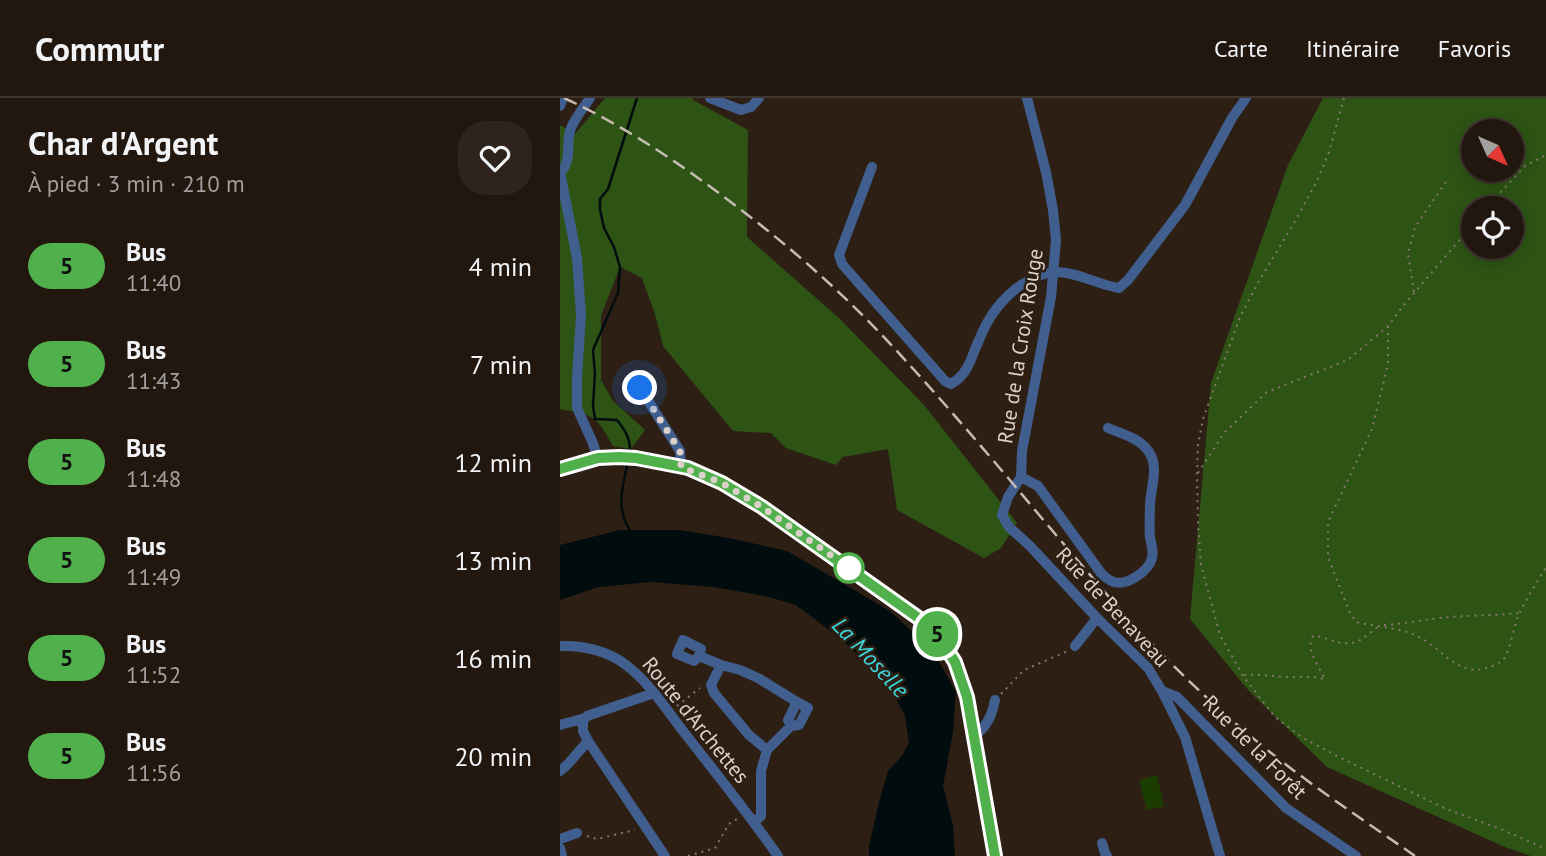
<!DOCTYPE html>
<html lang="fr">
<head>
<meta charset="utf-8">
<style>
	:root { --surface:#22170f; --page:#2e241d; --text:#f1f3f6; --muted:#a29f9e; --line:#3f362f }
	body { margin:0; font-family:"PT Sans",sans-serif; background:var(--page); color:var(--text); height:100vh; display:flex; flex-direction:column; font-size:26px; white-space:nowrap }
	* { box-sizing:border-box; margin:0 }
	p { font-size:23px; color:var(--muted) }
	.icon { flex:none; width:38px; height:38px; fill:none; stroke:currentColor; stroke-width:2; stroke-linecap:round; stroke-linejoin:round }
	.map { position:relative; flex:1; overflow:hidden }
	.sheet { display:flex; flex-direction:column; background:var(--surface); width:560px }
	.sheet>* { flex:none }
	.badge { padding:0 14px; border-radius:23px; font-size:24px; line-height:46px }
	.needle { width:46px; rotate:135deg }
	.controls { position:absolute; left:901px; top:21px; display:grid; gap:14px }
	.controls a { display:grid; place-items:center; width:63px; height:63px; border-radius:50%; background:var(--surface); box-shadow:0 4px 18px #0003,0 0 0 2px var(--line); font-size:35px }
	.you { position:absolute; width:35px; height:35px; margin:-18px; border:5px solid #fff; border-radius:50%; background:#1a73e8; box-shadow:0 0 0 10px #1a73e833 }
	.map>.badge { position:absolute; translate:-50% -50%; box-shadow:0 0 0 4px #fff }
	.round { display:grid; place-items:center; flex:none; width:74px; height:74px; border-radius:28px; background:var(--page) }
	.summary { display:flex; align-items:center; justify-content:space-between; height:119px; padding:0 28px }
	h1 { font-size:33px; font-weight:600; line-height:52px }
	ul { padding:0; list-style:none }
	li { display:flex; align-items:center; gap:21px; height:98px; padding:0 28px }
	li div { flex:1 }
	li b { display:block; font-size:26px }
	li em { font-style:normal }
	li .badge { min-width:77px; font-weight:700; text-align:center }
	header { display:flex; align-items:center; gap:42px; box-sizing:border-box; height:98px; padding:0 35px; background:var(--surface); border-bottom:2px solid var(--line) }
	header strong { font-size:33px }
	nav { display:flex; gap:38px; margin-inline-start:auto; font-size:24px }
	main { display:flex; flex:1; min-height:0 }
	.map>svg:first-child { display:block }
	.green { fill:#1b3e00 }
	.forest { fill:#2d5415; fill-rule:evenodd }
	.water { fill:#000c0d }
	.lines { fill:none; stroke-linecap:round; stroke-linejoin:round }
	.stream { stroke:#000c0d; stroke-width:2.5 }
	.path { stroke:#84776e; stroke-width:2; stroke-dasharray:2 5; stroke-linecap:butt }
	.minor { stroke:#415f8e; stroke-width:10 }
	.major { stroke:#5c9afc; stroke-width:12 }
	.rail { stroke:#c7bbb4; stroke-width:2.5; stroke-dasharray:14 7; stroke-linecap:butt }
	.line-casing { stroke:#fff; stroke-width:16 }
	.line { stroke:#50b04b; stroke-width:10 }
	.walk { stroke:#dcd1ca; stroke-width:7; stroke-dasharray:0 12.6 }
	.stop-dot { fill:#fff; stroke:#50b04b; stroke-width:3.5 }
	.labels { text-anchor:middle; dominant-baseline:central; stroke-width:5; stroke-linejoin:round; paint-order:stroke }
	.street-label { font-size:21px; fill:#dcd1ca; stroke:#2e1f14 }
	.water-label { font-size:23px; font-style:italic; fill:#3ad8dc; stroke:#2e1f14 }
</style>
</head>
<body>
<header>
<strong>Commutr</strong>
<nav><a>Carte</a><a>Itinéraire</a><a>Favoris</a></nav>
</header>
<main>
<section class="sheet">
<div class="summary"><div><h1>Char d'Argent</h1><p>À pied · 3 min · 210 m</p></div><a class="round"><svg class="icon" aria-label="heart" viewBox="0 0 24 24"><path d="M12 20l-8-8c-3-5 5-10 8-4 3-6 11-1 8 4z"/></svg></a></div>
<ul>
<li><span class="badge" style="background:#50b04b;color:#111">5</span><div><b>Bus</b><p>11:40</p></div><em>4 min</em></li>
<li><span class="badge" style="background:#50b04b;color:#111">5</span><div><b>Bus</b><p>11:43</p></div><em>7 min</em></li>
<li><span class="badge" style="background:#50b04b;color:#111">5</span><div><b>Bus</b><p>11:48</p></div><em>12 min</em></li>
<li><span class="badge" style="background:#50b04b;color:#111">5</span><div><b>Bus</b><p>11:49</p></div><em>13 min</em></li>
<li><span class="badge" style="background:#50b04b;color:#111">5</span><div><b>Bus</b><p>11:52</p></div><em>16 min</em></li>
<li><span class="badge" style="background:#50b04b;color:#111">5</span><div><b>Bus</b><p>11:56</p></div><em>20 min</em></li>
</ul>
</section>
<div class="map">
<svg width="986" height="758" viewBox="0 0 986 758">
	<rect width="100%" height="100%" fill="#2e1f14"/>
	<path class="green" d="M597,677L604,708L587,712L579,682Z"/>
	<path class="forest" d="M45,0H133V2L188,32L187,139L280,221L364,307L457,425L441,450L424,460L337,412L328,351L283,359L276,367L226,350L211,335L173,333L103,248L95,216L82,180L60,169L41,218V282L53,303L85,332L71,351L53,348C36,317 35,318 0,311V27L15,36Z
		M763,0H986V758H971L947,750L767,669L689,593L630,521L651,285L728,67ZM952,33V72H914V33ZM952,110V149H914V110Z"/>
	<path class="water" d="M60,432H119L169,440L227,453L330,513L373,553L396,594L393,634L383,688L393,728L395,758H309V748L319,704L328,673L342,658L349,645L345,618L329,587L280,540L236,507L205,498L153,489L91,484L38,489L0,502V447Z"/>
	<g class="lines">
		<path class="stream" d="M70,355C71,341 65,332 57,322L35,321L33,308L35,275L33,252L58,195L60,169L54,149L44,130L40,112V101L48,91L77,0
			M68,364C62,390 55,413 72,435"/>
		<path class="path" d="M784,0L769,54L757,83L738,118L699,183L680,219L643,321L638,347L637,376L638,425L641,467L660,537L683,578L715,619L743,640L779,659L884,710L943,732L986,751
			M926,110L965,68L986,57
			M854,194L848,156L855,129L888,81
			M828,228V266L812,331L768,424V459L789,513L796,524C816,529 839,529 859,539C882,550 899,581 929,569C933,568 940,565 943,562C950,554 954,527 959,516C967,500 977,484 986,469
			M638,375L664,335L707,294L788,262L828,228L843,208L914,125
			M824,527C843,526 861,522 880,520C905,517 932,518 958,515
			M684,577C698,576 711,578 725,579C738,579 751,578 765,581C759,568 745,552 753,538C760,538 764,540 770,542C796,550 799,543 819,528
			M441,596L464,572L508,553
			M117,608L140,590
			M27,738L37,741L75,732
			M128,758L155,750L169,726L177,721"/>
		<path class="minor" d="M150,0L181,12L191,9L199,0
			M0,8L3,0
			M312,69L279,157L282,166L385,283L391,286C409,276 411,259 419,242C428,219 441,201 461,187C472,181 483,174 496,174C518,174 538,187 559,190L568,182L625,107L672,20L686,0
			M0,74L17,160L21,217L17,280V310L32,343L38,360
			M0,75C13,62 5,46 11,30C15,20 24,9 30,0
			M80,290L120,353L121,369
			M461,379L448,399L442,417L449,429L470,448L537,520L588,570L602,593L625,639L660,758
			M461,379L462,353L491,199L496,142L493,112L486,74L467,0
			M461,379L478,388L541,475C544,478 550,483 554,484C567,488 589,473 592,460C594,453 591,446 590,439C589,428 590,417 590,406C591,389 599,369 589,354C580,340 562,336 548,330
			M123,542L141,551L139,558L134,563L117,556Z
			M0,548C23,547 48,553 66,567C89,584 106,611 123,633C155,674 188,715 218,758
			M515,548L537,520
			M139,558L161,567
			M602,593L617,599L726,710L796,758
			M94,595L27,618L23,623V633L28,643L105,758
			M0,627L25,620
			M414,638C427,629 432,617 435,602
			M207,652L189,637L154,595L151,587L161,567L180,572L198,580L237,604
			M0,673L8,666L28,643
			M194,724L201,718V673L207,652L231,628L239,627L248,610L237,604L228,622L231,628
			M0,741L17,735
			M542,745L545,755L547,758
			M0,750L2,758"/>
		<path class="major" d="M0,371L38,360L59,359L77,360L128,370L162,385L202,409L367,526L379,539L395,564L407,599L435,758"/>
		<path class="rail" d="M4,0C67,29 125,69 180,111C230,149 278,191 322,237C382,301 439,369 496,437C522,467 548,499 575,528C616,572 659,613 705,650C753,689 805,723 855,758"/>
	</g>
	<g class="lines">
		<defs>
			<path id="line" d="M0,371L38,360L59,359L76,360L128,370L162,385L202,409L367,526L379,539L395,564L407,599L435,758"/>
		</defs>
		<use href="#line" class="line-casing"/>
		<use href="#line" class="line"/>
		<path class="walk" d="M80,290L120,353L121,369L162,385L202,409L296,475L289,470"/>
	</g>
	<circle class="stop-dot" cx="289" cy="470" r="14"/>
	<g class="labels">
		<g class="street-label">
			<text transform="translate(460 248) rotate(-81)">Rue de la Croix Rouge</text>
			<text transform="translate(553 509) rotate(47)">Rue de Benaveau</text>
			<text transform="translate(136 622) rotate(51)">Route d'Archettes</text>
			<text transform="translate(695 649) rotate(45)">Rue de la Forêt</text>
		</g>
		<g class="water-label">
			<text transform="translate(311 559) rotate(47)">La Moselle</text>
		</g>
	</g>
</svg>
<div class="controls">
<a><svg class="needle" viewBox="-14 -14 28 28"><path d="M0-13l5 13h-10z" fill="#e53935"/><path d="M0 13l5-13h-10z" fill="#a29f9e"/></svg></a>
<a><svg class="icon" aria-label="locate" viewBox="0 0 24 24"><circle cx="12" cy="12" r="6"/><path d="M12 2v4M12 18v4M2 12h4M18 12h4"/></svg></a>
</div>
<div class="you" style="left:80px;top:290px"></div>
<b class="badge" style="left:377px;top:536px;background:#50b04b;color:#111">5</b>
</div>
</main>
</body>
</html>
